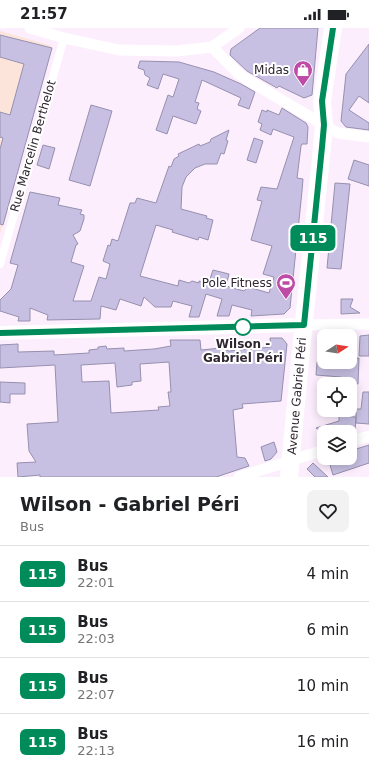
<!DOCTYPE html>
<html lang="fr">
<head>
<meta charset="utf-8">
<style>
	:root { --surface:#fff; --page:#f2f2f2; --text:#202124; --muted:#757577; --line:#e0e0e0 }
	body { margin:0; font-family:"DejaVu Sans",sans-serif; background:var(--page); color:var(--text); height:100vh; display:flex; flex-direction:column; font-size:15px; white-space:nowrap }
	* { box-sizing:border-box; margin:0 }
	p { font-size:13px; color:var(--muted) }
	.icon { flex:none; width:22px; height:22px; fill:none; stroke:currentColor; stroke-width:2; stroke-linecap:round; stroke-linejoin:round }
	.map { position:relative; height:449px; overflow:hidden }
	.sheet { display:flex; flex-direction:column; background:var(--surface); flex:1 }
	.sheet>* { flex:none }
	.badge { padding:0 8px; border-radius:6px; font-size:14px; line-height:26px }
	.needle { width:26px; rotate:78deg }
	.controls { position:absolute; left:317px; top:301px; display:grid; gap:8px }
	.controls a { display:grid; place-items:center; width:40px; height:40px; border-radius:8px; background:var(--surface); box-shadow:0 2px 10px #0003; font-size:20px }
	.map>.badge { position:absolute; translate:-50% -50%; box-shadow:0 0 0 2px #fff }
	.round { display:grid; place-items:center; flex:none; width:42px; height:42px; border-radius:8px; background:var(--page) }
	.overview { display:flex; align-items:center; justify-content:space-between; height:68px; padding:0 20px }
	h1 { font-size:19px; font-weight:700; line-height:30px }
	ul { padding:0; list-style:none }
	li { display:flex; align-items:center; gap:12px; height:56px; padding:0 20px; border-top:1px solid var(--line) }
	li div { flex:1 }
	li b { display:block; font-size:15px }
	li em { font-style:normal }
	li .badge { min-width:44px; font-weight:700; text-align:center }
	.status { display:flex; justify-content:space-between; align-items:center; height:28px; padding:0 20px; background:var(--surface); direction:ltr }
	.status svg { height:11px; fill:currentColor }
	.map>svg:first-child { display:block }
	.education { fill:#fce4da }
	.building { fill:#c7c0e2; stroke:#9690af; fill-rule:evenodd }
	.lines { fill:none; stroke-linecap:round; stroke-linejoin:round }
	.pedestrian { stroke:#fff; stroke-width:8 }
	.minor { stroke:#fff; stroke-width:11 }
	.tertiary { stroke:#fff; stroke-width:14 }
	.primary { stroke:#fff; stroke-width:18 }
	.line-casing { stroke:#fff; stroke-width:9 }
	.line { stroke:#008b5a; stroke-width:6 }
	.stop-dot { fill:#fff; stroke:#008b5a; stroke-width:2 }
	.labels { text-anchor:middle; dominant-baseline:central; stroke-width:4; stroke-linejoin:round; paint-order:stroke }
	.poi-label { font-size:12px; fill:#2f2630; stroke:#fff; text-anchor:end }
	.street-label { font-size:12px; fill:#2f2630; stroke:#fff }
	.stop-label { font-size:12px; font-weight:bold; fill:#2f2630; stroke:#fff }
</style>
</head>
<body>
<div class="status"><b>21:57</b><svg viewBox="0 0 49 12"><path d="M0 12V9h3v3zM5 12V6h3v6zM10 12V3h3v9zM15 12V0h3v12zM26 1h20v11H26zM47 4h2v5h-2z"/></svg></div>
<div class="map">
<svg width="369" height="449" viewBox="0 0 369 449">
	<rect width="100%" height="100%" fill="#fdeefe"/>
	<path class="education" d="M0,3L52,18L0,206Z"/>
	<path class="building" d="M260,0H318L312,67L304,70L279,58L277,60L247,43L230,27L231,21Z
		M0,7L52,20L3,197L0,196V121L3,110L0,109V84L10,87L24,36L0,29Z
		M369,16V75L359,68L349,82L369,95V102L346,99L341,93L346,46Z
		M140,33L179,34L214,44L241,56L255,64L249,81L238,77L241,70L202,52L195,74L199,75L197,81L201,83L196,96L173,88L167,106L156,102L168,67L173,69L179,51L163,46L158,61L147,57L150,50L145,47L144,42L138,40Z
		M91,77L112,83L90,158L69,152Z
		M282,80L306,95L308,99L307,116H302L301,118L297,150L303,151L302,163L290,280L284,286L251,288L252,282L232,277L229,288H217L222,271L206,266L199,289H189L192,278L173,273L171,279H155L144,269L141,278L120,271L116,282L101,278L100,291L47,292L48,287L30,280V293H18L19,289L0,283V272L11,261L18,237L10,235L30,164L60,170L58,177L82,182L80,186L84,187V191L80,203L73,207L78,216L76,217L71,234L84,238L73,273H91L99,249L106,251L110,236L103,233L108,217L110,218L112,211L118,213L130,175H135L137,170L156,175L169,138L171,139L174,131L179,128L178,126L199,116L200,118L210,114L211,111L229,102L226,112L228,113L224,126L221,125L217,136H205L195,140L186,149L182,159L181,181L207,188L206,190L213,192L208,212L199,209L198,212L172,204L173,202L156,197L140,248L178,258L179,252L189,255L192,253L199,255V253L204,254V252L209,254L213,242L229,246L226,258L244,263L248,259L269,265L274,249L263,246L272,218L251,212L262,173L257,172L261,159L277,161L294,109L273,101L271,107L260,102L262,96L258,94L262,82L267,84V82L279,87Z
		M254,110L263,113L256,135L247,132Z
		M43,117L55,120L49,141L37,137Z
		M354,132L369,137V158L348,151Z
		M335,155L350,156L341,241L327,240Z
		M341,271H353L350,279L360,285L341,286Z
		M369,307V328H359L360,308Z
		M270,310H282L287,316L281,373L242,376L243,380L233,382L237,429L245,430L249,438L216,449H40V447L18,449L17,435L36,434L29,423L27,396L58,394L55,337L0,340V317L18,316V324L54,323V327L89,325V322L98,321V319L106,318L107,321L124,320V323L154,321L171,318L170,312H200L201,322L221,320L229,323L271,319ZM169,334L171,364H168L170,378L158,379L159,382L111,385L109,353L82,354L81,337L115,335L117,359L132,357V354L141,353L140,336Z
		M350,330H359L358,356H341V349L316,347L317,334H350Z
		M0,354L25,355V366H10V375L0,374Z
		M363,364H369V396L356,395V389L355,403L339,402L338,404H328L327,402L317,401L316,400L339,393V388L356,389V381H361Z
		M274,414L277,424L271,431L265,433L261,419Z
		M369,417V435L333,447L328,430H350V423Z
		M313,435L328,449H315L307,441Z"/>
	<g class="lines">
		<path class="pedestrian" d="M0,236L64,10"/>
		<path class="minor" d="M30,0L64,10L119,22L177,23L212,19L239,0
			M212,19L239,46L246,51L334,103L338,105L369,109
			M304,297L369,296
			M350,414L369,408
			M239,449L324,422"/>
		<path class="tertiary" d="M0,305L304,297"/>
		<path class="primary" d="M289,449L301,323L322,119L324,97L322,73L333,0"/>
	</g>
	<g class="lines">
		<defs>
			<path id="line" d="M0,305L304,297L322,119L324,97L322,73L333,0"/>
		</defs>
		<use href="#line" class="line-casing"/>
		<use href="#line" class="line"/>
	</g>
	<defs>
		<symbol id="shop-pin" viewBox="-11 -11 22 30"><path d="M0 17L-7.5 6A9.5 9.5 0 1 1 7.5 6Z" fill="#be4ba5" stroke="#fff"/><path d="M-5-2.5h2.3a2.7 3.5 0 0 1 5.4 0H5L5.5 6h-11ZM-1.5-2.5h3a1.5 2.3 0 0 0-3 0Z" fill="#fff"/></symbol>
		<symbol id="stadium-pin" viewBox="-11 -11 22 30"><path d="M0 17L-7.5 6A9.5 9.5 0 1 1 7.5 6Z" fill="#be4ba5" stroke="#fff"/><path d="M0-5a6.5 5 0 1 0 0 10a6.5 5 0 1 0 0-10ZM-3.5-1.8h7v3.6h-7Z" fill="#fff"/></symbol>
	</defs>
	<g fill-rule="evenodd">
		<use href="#shop-pin" x="292" y="31" width="22" height="30"/>
		<use href="#stadium-pin" x="275" y="244" width="22" height="30"/>
	</g>
	<circle class="stop-dot" cx="243" cy="299" r="8"/>
	<g class="labels">
		<g class="poi-label">
			<text x="289" y="42">Midas</text>
			<text x="272" y="255">Pole Fitness</text>
		</g>
		<g class="street-label">
			<text transform="translate(33 118) rotate(-74)">Rue Marcelin Berthelot</text>
			<text transform="translate(297 368) rotate(-85)">Avenue Gabriel Péri</text>
		</g>
		<g class="stop-label">
			<text x="243" y="316">Wilson -<tspan x="243" dy="14">Gabriel Péri</tspan></text>
		</g>
	</g>
</svg>
<div class="controls">
<a><svg class="needle" viewBox="-14 -14 28 28"><path d="M0-13l5 13h-10z" fill="#e53935"/><path d="M0 13l5-13h-10z" fill="#757577"/></svg></a>
<a><svg class="icon" aria-label="locate" viewBox="0 0 24 24"><circle cx="12" cy="12" r="6"/><path d="M12 2v4M12 18v4M2 12h4M18 12h4"/></svg></a>
<a><svg class="icon" aria-label="layers" viewBox="0 0 24 24"><path d="M12 4l9 5-9 5-9-5zM3 14l9 5 9-5"/></svg></a>
</div>
<b class="badge" style="left:313px;top:210px;background:#008b5a;color:#fff">115</b>
</div>
<section class="sheet">
<div class="overview"><div><h1>Wilson - Gabriel Péri</h1><p>Bus</p></div><a class="round"><svg class="icon" aria-label="heart" viewBox="0 0 24 24"><path d="M12 20l-8-8c-3-5 5-10 8-4 3-6 11-1 8 4z"/></svg></a></div>
<ul>
<li><span class="badge" style="background:#008b5a;color:#fff">115</span><div><b>Bus</b><p>22:01</p></div><em>4 min</em></li>
<li><span class="badge" style="background:#008b5a;color:#fff">115</span><div><b>Bus</b><p>22:03</p></div><em>6 min</em></li>
<li><span class="badge" style="background:#008b5a;color:#fff">115</span><div><b>Bus</b><p>22:07</p></div><em>10 min</em></li>
<li><span class="badge" style="background:#008b5a;color:#fff">115</span><div><b>Bus</b><p>22:13</p></div><em>16 min</em></li>
</ul>
</section>
</body>
</html>
